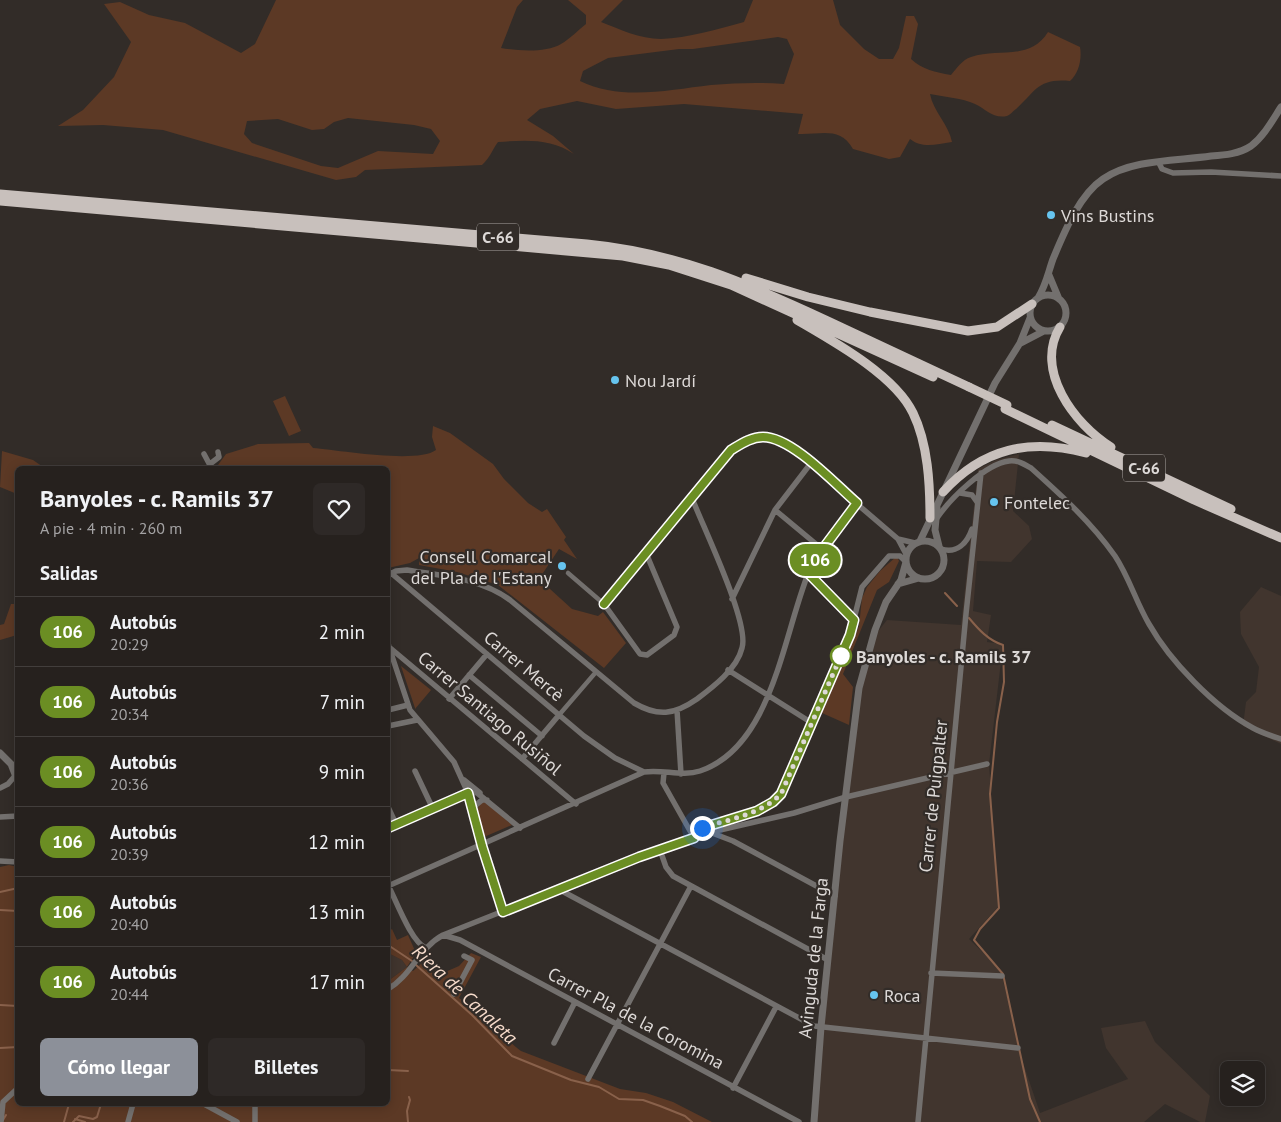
<!DOCTYPE html>
<html lang="es">
<head>
<meta charset="utf-8">
<style>
	:root { --surface:#26211e; --page:#2e2927; --text:#f1f3f6; --muted:#a4a3a4; --line:#423e3c; --accent:#8c9099 }
	body { margin:0; font-family:"PT Sans",sans-serif; background:var(--page); color:var(--text); height:100vh; display:flex; flex-direction:column; font-size:19px; white-space:nowrap }
	* { box-sizing:border-box; margin:0 }
	p { font-size:16px; color:var(--muted) }
	.icon { flex:none; width:28px; height:28px; fill:none; stroke:currentColor; stroke-width:2; stroke-linecap:round; stroke-linejoin:round }
	.map { position:relative; flex:1; overflow:hidden }
	.sheet { position:absolute; left:15px; top:466px; width:375px; height:640px; display:flex; flex-direction:column; background:var(--surface); border-radius:8px; box-shadow:0 2px 12px #0003,0 0 0 1px var(--line) }
	.sheet>* { flex:none }
	.badge { padding:0 10px; border-radius:16px; font-size:18px; line-height:32px }
	.fabs { position:absolute; left:1220px; top:1061px; display:grid; gap:10px }
	.fabs a { display:grid; place-items:center; width:45px; height:45px; border-radius:8px; background:var(--surface); box-shadow:0 2px 12px #0003,0 0 0 1px var(--line); font-size:25px }
	.you { position:absolute; width:25px; height:25px; margin:-12px; border:4px solid #fff; border-radius:50%; background:#1a73e8; box-shadow:0 0 0 8px #1a73e833 }
	.map>.badge { position:absolute; translate:-50% -50%; box-shadow:0 0 0 2px #fff }
	h2 { padding:0 25px; font-size:19px; line-height:45px }
	.round { display:grid; place-items:center; flex:none; width:52px; height:52px; border-radius:8px; background:var(--page) }
	.headline { display:flex; align-items:center; justify-content:space-between; height:85px; padding:0 25px }
	h1 { font-size:24px; font-weight:600; line-height:38px }
	.button { display:flex; gap:10px; margin-top:auto; padding:10px 25px }
	.button a { flex:1; height:58px; border-radius:8px; background:var(--accent); color:#fff; font-size:20px; font-weight:600; line-height:58px; text-align:center }
	.button a+a { background:var(--page); color:var(--text) }
	ul { padding:0; list-style:none }
	li { display:flex; align-items:center; gap:15px; height:70px; padding:0 25px; border-top:1px solid var(--line) }
	li div { flex:1 }
	li b { display:block; font-size:19px }
	li em { font-style:normal }
	li .badge { min-width:55px; font-weight:700; text-align:center }
	.map>svg:first-child { display:block }
	.built { fill:#41352e }
	.green { fill:#5c3925; fill-rule:evenodd }
	.lines { fill:none; stroke-linecap:round; stroke-linejoin:round }
	.stream { stroke:#89614b; stroke-width:2 }
	.pedestrian { stroke:#73706e; stroke-width:4.5 }
	.minor { stroke:#73706e; stroke-width:5.5 }
	.tertiary { stroke:#73706e; stroke-width:7 }
	.trunk { stroke:#c8c0bc; stroke-width:9 }
	.trunk-bridge { stroke:#c8c0bc; stroke-width:9 }
	.line-casing { stroke:#fff; stroke-width:11 }
	.line { stroke:#6b8e23; stroke-width:8 }
	.walk { stroke:#ddd9d7; stroke-width:5; stroke-dasharray:0 9 }
	.poi-dot { fill:#66c4ef; stroke:#322c28; stroke-width:2 }
	.stop-dot { fill:#fff; stroke:#6b8e23; stroke-width:2.5 }
	.labels { text-anchor:middle; dominant-baseline:central; stroke-width:4.5; stroke-linejoin:round; paint-order:stroke }
	.shield { fill:#322c28; stroke:#aaa5a2; stroke-width:1 }
	.shield-label { font-size:16px; font-weight:bold; fill:#ddd9d7 }
	.poi-label { font-size:18px; fill:#ddd9d7; stroke:#322c28; text-anchor:start }
	.stop-label { font-size:18px; font-weight:bold; fill:#ddd9d7; stroke:#322c28; text-anchor:start }
	.street-label { font-size:18px; fill:#ddd9d7; stroke:#322c28 }
	.water-label { font-size:19px; font-style:italic; fill:#f7dccc; stroke:#322c28 }
</style>
</head>
<body>
<div class="map">
<svg width="1281" height="1122" viewBox="0 0 1281 1122">
	<rect width="100%" height="100%" fill="#322c28"/>
	<path class="built" d="M1019,454L1013,511L1029,526L1032,539L1011,562L977,561L973,611L991,615L987,642L1003,644L989,764L999,906L969,939L1000,969L1013,1019L1018,1048L1040,1113L1128,1079L1106,1048L1101,1028L1145,1021L1155,1042L1210,1096L1205,1122H1200L1165,1104L1144,1122H814L856,710L871,640L887,620L961,625L978,469L996,460Z
		M1261,587L1281,596V744L1243,726L1246,702L1256,692L1259,667L1241,634L1240,612Z
		M388,953L402,960L407,967L388,981Z"/>
	<path class="green" d="M276,0H523L517,7L501,48C518,51 546,53 561,44C570,39 578,30 586,24V15L568,0H623L601,22C619,29 640,39 661,39C688,38 718,29 744,22L753,0H833L840,25L864,49L879,59H893L899,48L906,16H914L918,24L911,59C923,70 935,72 951,75C957,68 962,60 971,57C999,48 1030,61 1048,32L1080,47C1082,59 1079,73 1070,81C1038,78 1036,91 1016,109C1013,111 1010,115 1007,116C993,119 986,109 975,104C962,98 945,97 930,94C933,111 949,125 952,142C936,144 923,149 910,139L900,157L889,159L853,149C840,126 821,135 798,134L803,114L684,104L616,109L577,101L540,109L527,120L553,136L574,154C551,138 525,140 498,142C492,150 490,158 482,165L365,170L356,177L336,180L163,130L103,125L58,126L83,110L114,77L131,42L104,4L120,2L149,15L185,23L241,53L255,44ZM778,37L787,39L794,54L784,84C759,82 736,83 711,85C668,90 621,101 580,81L583,71L608,58L679,49H693ZM348,118L414,125L431,129L440,141L433,154L378,151L338,168L321,166L252,143L244,134L247,121L278,119L312,130L324,129L334,122Z
		M285,396L301,431L289,436L273,401Z
		M433,426L450,433L493,464L504,479L528,503L542,512L547,509L566,537L564,540L577,559L559,549L539,579L572,609L598,616L603,612L626,643L604,668L498,585L457,572L419,565V558L410,563L388,568V469H219L218,465L226,454L258,444L309,443L313,448C338,450 417,464 436,450L432,437Z
		M2,451L33,460L46,469H18L17,494L0,487Z
		M897,556L899,561L889,582L877,590L843,674L853,687L849,725L822,713L859,626L862,598L867,587L880,571Z
		M11,604H17V635L0,640V625L4,624Z
		M401,666L431,690L415,709V708Z
		M484,802L487,803L512,825L484,837L477,810L480,803Z
		M9,865L18,867V1104H388V981L407,967L402,960L388,953V929L389,931L392,929L397,940L408,935L416,953L407,967L413,971L422,963L436,976L459,966L471,953L481,957L459,998C471,1007 485,1016 496,1027C505,1036 511,1044 521,1051L620,1089L646,1093L673,1102L712,1122H0V867Z"/>
	<g class="lines">
		<path class="stream" d="M945,593L957,606
			M969,618C979,630 988,640 1003,645L1004,682L997,722L990,794L999,908L980,929L974,940L1003,974L1030,1099L1040,1122
			M0,892L18,888
			M0,910L18,911
			M388,945L412,961
			M416,965L472,1015L512,1056L571,1080L599,1087L619,1099L643,1100L660,1106L685,1116L692,1122
			M0,1005L18,1006
			M0,1048L18,1047
			M388,1070L408,1071
			M75,1119L85,1122
			M3,1120L6,1115
			M64,1122L69,1104
			M73,1122L79,1116L93,1119L97,1117L101,1104
			M408,1122L407,1111L410,1100L409,1097"/>
		<path class="pedestrian" d="M568,573L604,604
			M559,715L596,672"/>
		<path class="minor" d="M1159,163L1162,169L1173,173L1211,172L1281,176
			M204,454L212,469
			M210,464L219,457L218,452
			M960,493L972,495L977,502
			M775,510L822,549
			M937,518C950,499 985,464 1009,461C1018,460 1024,464 1031,468C1061,495 1091,522 1115,556C1129,577 1136,602 1149,624C1170,661 1214,707 1253,728C1262,733 1272,736 1281,739
			M898,539L915,543
			M941,549C957,554 967,543 972,529
			M646,553L677,627L674,635L647,655L640,654L604,604L731,450L751,439L762,437L778,439L787,444L898,539L906,554
			M391,573L584,736L615,758L644,772
			M809,574L854,620
			M388,575L396,571L407,570C443,576 480,578 510,600L634,703C658,717 674,715 697,699C713,687 737,669 742,648C750,623 703,527 692,498
			M732,599L775,510L811,463
			M388,643L389,647L576,804
			M389,647L410,710L454,762L468,793L482,846L503,912
			M728,670L812,723
			M469,675L542,736
			M449,699L487,654
			M388,710L408,705
			M677,710L681,774
			M388,726L417,720
			M522,759L559,715
			M415,771L433,809
			M664,773L663,783L694,838
			M464,780L480,793
			M0,788L8,784L14,777
			M388,807L396,824
			M472,808L482,800H487
			M0,817L18,816
			M388,828L476,792L520,828
			M712,833L733,841L835,896
			M694,838L702,828L757,811L773,802L781,794L850,635L862,587L889,556H900L905,561
			M660,850L666,867L673,876L828,960
			M0,861L18,862
			M388,885C396,900 411,942 426,948
			M388,886L644,772C663,769 682,777 700,771C775,746 784,626 812,564C822,542 842,522 857,503
			M560,890L814,1026L1018,1048
			M443,935L460,940L799,1122
			M931,973L1002,976
			M388,989C411,976 419,948 443,935L639,857L720,830L794,813L846,797L987,764
			M454,994L472,960L464,956
			M554,1043L575,1002
			M588,1079L691,886
			M733,1088L776,1007
			M204,1104L237,1122
			M255,1104V1122
			M1,1122L3,1102L18,1088
			M128,1122L133,1104
			M918,1122L966,614L981,473"/>
		<path class="tertiary" d="M1049,275L1059,299
			M1030 313a18 18 0 1 1 36 0a18 18 0 1 1-36 0Z
			M1038,298C1046,285 1048,273 1053,259C1064,233 1079,195 1103,179C1132,159 1177,161 1211,156C1225,155 1239,154 1251,146C1264,136 1272,121 1281,107
			M1021,343L1044,331
			M937,508L935,530L939,546
			M906 560a19 19 0 1 1 38 0a19 19 0 1 1-38 0Z
			M920,541L995,383L1020,343L1030,318
			M898,584L919,578
			M0,753L11,764L18,782
			M814,1122L821,1027L840,841L859,688L875,630L886,602L901,580L906,562"/>
		<path class="trunk" d="M0,194L587,244C678,253 746,283 828,321C875,343 922,365 969,387
			M0,201L623,256L669,265L731,285L933,377
			M746,278L808,297L870,312L968,331L997,327L1032,304
			M797,320C833,341 895,375 913,413C928,444 930,484 930,518
			M1060,327C1034,370 1074,424 1111,447
			M1005,409L1194,500L1281,538
			M1052,425L1231,509
			M943,492C983,448 1030,438 1086,453"/>
		<path class="trunk-bridge" d="M969,387L1007,405"/>
	</g>
	<g class="lines">
		<defs>
			<path id="line" d="M388,828L468,793L482,846L503,912L639,857L694,838L702,828L757,811L773,802L781,794L850,635L854,620L809,574L816,558L857,503C835,484 792,437 763,437C751,437 741,444 731,450L604,604"/>
		</defs>
		<use href="#line" class="line-casing"/>
		<use href="#line" class="line"/>
		<path class="walk" d="M702,828C729,819 760,815 781,794L843,651L841,656"/>
	</g>
	<g class="poi-dot">
		<circle cx="1051" cy="215" r="5"/>
		<circle cx="615" cy="380" r="5"/>
		<circle cx="994" cy="502" r="5"/>
		<circle cx="562" cy="566" r="5"/>
		<circle cx="874" cy="995" r="5"/>
	</g>
	<circle class="stop-dot" cx="841" cy="656" r="10"/>
	<g class="labels">
		<g class="shield">
			<rect x="477" y="223.5" width="42" height="27" rx="4"/>
			<rect x="1123" y="454.5" width="42" height="27" rx="4"/>
		</g>
		<g class="shield-label">
			<text x="498" y="237">C-66</text>
			<text x="1144" y="468">C-66</text>
		</g>
		<g class="poi-label">
			<text x="1061" y="215">Vins Bustins</text>
			<text x="625" y="380">Nou Jardí</text>
			<text x="1004" y="502">Fontelec</text>
			<text x="552" y="556" text-anchor="end">Consell Comarcal<tspan x="552" dy="21">del Pla de l'Estany</tspan></text>
			<text x="884" y="995">Roca</text>
		</g>
		<g class="stop-label">
			<text x="856" y="656">Banyoles - c. Ramils 37</text>
		</g>
		<g class="street-label">
			<text transform="translate(524 666) rotate(40)">Carrer Mercè</text>
			<text transform="translate(490 713) rotate(40)">Carrer Santiago Rusiñol</text>
			<text transform="translate(933 796) rotate(-84)">Carrer de Puigpalter</text>
			<text transform="translate(813 958) rotate(-84)">Avinguda de la Farga</text>
			<text transform="translate(636 1018) rotate(28)">Carrer Pla de la Coromina</text>
		</g>
		<g class="water-label">
			<text transform="translate(465 994) rotate(43)">Riera de Canaleta</text>
		</g>
	</g>
</svg>
<div class="fabs">
<a><svg class="icon" aria-label="layers" viewBox="0 0 24 24"><path d="M12 4l9 5-9 5-9-5zM3 14l9 5 9-5"/></svg></a>
</div>
<div class="you" style="left:702px;top:828px"></div>
<b class="badge" style="left:815px;top:560px;background:#6b8e23;color:#fff">106</b>
<section class="sheet">
<div class="headline"><div><h1>Banyoles - c. Ramils 37</h1><p>A pie · 4 min · 260 m</p></div><a class="round"><svg class="icon" aria-label="heart" viewBox="0 0 24 24"><path d="M12 20l-8-8c-3-5 5-10 8-4 3-6 11-1 8 4z"/></svg></a></div>
<h2>Salidas</h2>
<ul>
<li><span class="badge" style="background:#6b8e23;color:#fff">106</span><div><b>Autobús</b><p>20:29</p></div><em>2 min</em></li>
<li><span class="badge" style="background:#6b8e23;color:#fff">106</span><div><b>Autobús</b><p>20:34</p></div><em>7 min</em></li>
<li><span class="badge" style="background:#6b8e23;color:#fff">106</span><div><b>Autobús</b><p>20:36</p></div><em>9 min</em></li>
<li><span class="badge" style="background:#6b8e23;color:#fff">106</span><div><b>Autobús</b><p>20:39</p></div><em>12 min</em></li>
<li><span class="badge" style="background:#6b8e23;color:#fff">106</span><div><b>Autobús</b><p>20:40</p></div><em>13 min</em></li>
<li><span class="badge" style="background:#6b8e23;color:#fff">106</span><div><b>Autobús</b><p>20:44</p></div><em>17 min</em></li>
</ul>
<div class="button"><a>Cómo llegar</a><a>Billetes</a></div>
</section>
</div>
</body>
</html>
